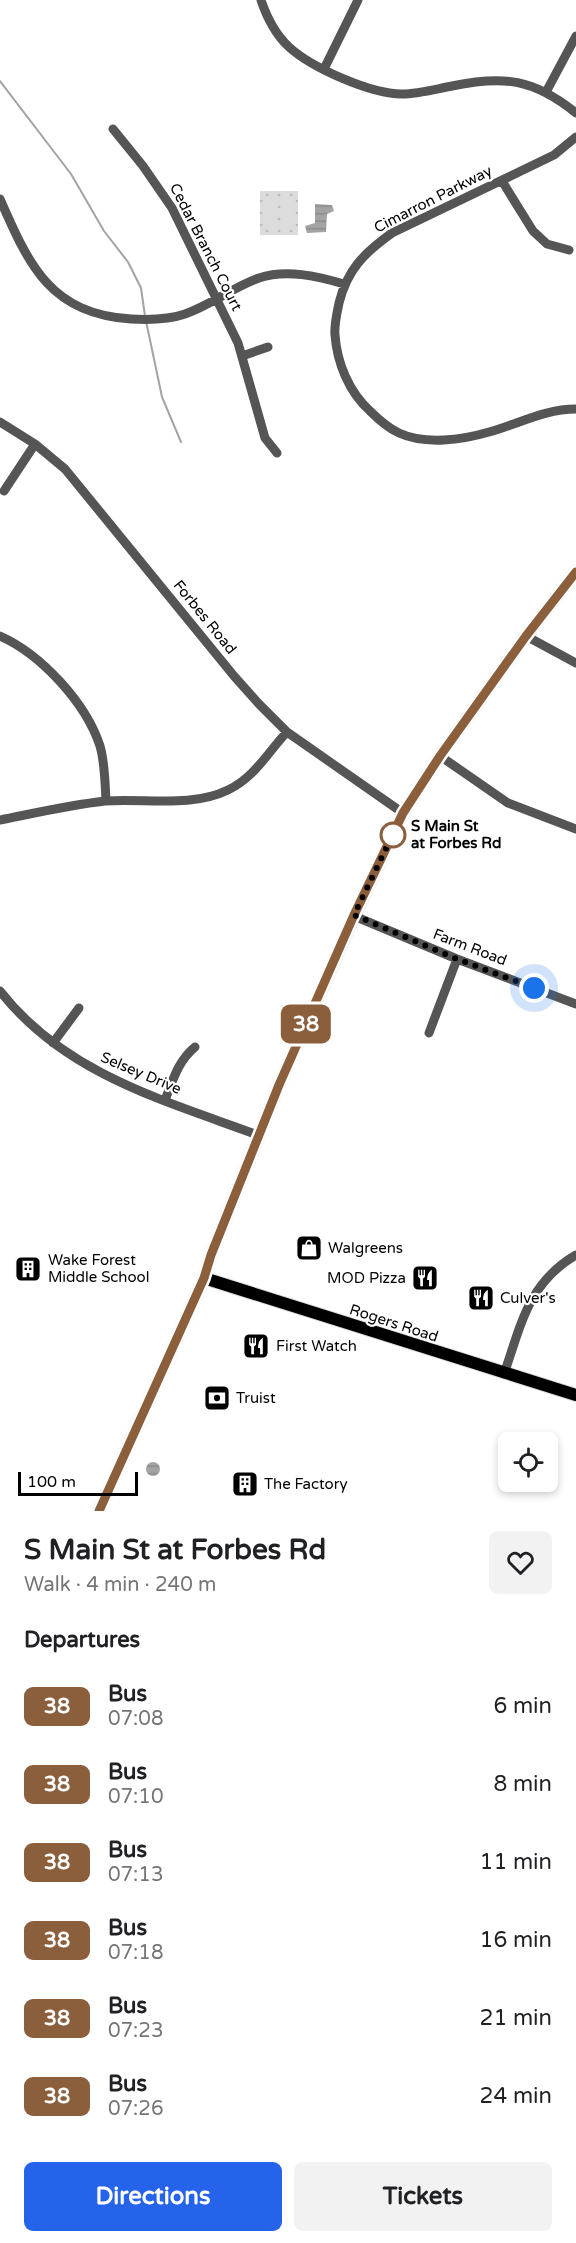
<!DOCTYPE html>
<html lang="en">
<head>
<meta charset="utf-8">
<style>
	:root { --surface:#fff; --page:#f2f2f2; --text:#202124; --muted:#757577; --accent:#2563eb }
	body { margin:0; font-family:"Varela Round",sans-serif; background:var(--page); color:var(--text); height:100vh; display:flex; flex-direction:column; font-size:22px; white-space:nowrap }
	* { box-sizing:border-box; margin:0 }
	p { font-size:20px; color:var(--muted) }
	.icon { flex:none; width:33px; height:33px; fill:none; stroke:currentColor; stroke-width:2; stroke-linecap:round; stroke-linejoin:round }
	.map { position:relative; height:1511px; overflow:hidden }
	.details { display:flex; flex-direction:column; background:var(--surface); flex:1 }
	.details>* { flex:none }
	.badge { padding:0 12px; border-radius:9px; font-size:21px; line-height:39px }
	.tools { position:absolute; left:498px; top:1432px; display:grid; gap:12px }
	.tools a { display:grid; place-items:center; width:60px; height:60px; border-radius:9px; background:var(--surface); box-shadow:0 3px 9px #0003; font-size:30px }
	.scale { position:absolute; left:18px; bottom:15px; width:120px; box-sizing:border-box; padding-left:6px; border:3px solid #000; border-top:0; font-size:16px; line-height:21px; white-space:nowrap; color:#000; -webkit-text-stroke:4px #fff; paint-order:stroke }
	.you { position:absolute; width:30px; height:30px; margin:-15px; border:4px solid #fff; border-radius:50%; background:#1a73e8; box-shadow:0 0 0 9px #1a73e833 }
	.map>.badge { position:absolute; translate:-50% -50%; box-shadow:0 0 0 3px #fff }
	h2 { padding:0 24px; font-size:22px; line-height:54px }
	.round { display:grid; place-items:center; flex:none; width:63px; height:63px; border-radius:9px; background:var(--page) }
	.headline { display:flex; align-items:center; justify-content:space-between; height:102px; padding:0 24px }
	h1 { font-size:28px; font-weight:800; line-height:45px }
	.action { display:flex; gap:12px; margin-top:auto; padding:12px 24px }
	.action a { flex:1; height:69px; border-radius:9px; background:var(--accent); color:#fff; font-size:24px; font-weight:800; line-height:69px; text-align:center }
	.action a+a { background:var(--page); color:var(--text) }
	ul { padding:0; list-style:none }
	li { display:flex; align-items:center; gap:18px; height:78px; padding:0 24px }
	li div { flex:1 }
	li b { display:block; font-size:22px }
	li em { font-style:normal }
	li .badge { min-width:66px; font-weight:700; text-align:center }
	.map>svg:first-child { display:block }
	.green { fill:url(#green-dots) }
	.pitch { fill:#dcdcdc }
	.water { fill:url(#water-rules) }
	.lines { fill:none; stroke-linecap:round; stroke-linejoin:round }
	.stream { stroke:#a3a3a3; stroke-width:2 }
	.major-casing { stroke:#dbdbdb; stroke-width:14 }
	.minor { stroke:#555; stroke-width:9 }
	.major { stroke:#000; stroke-width:12 }
	.line-casing { stroke:#fff; stroke-width:14 }
	.line { stroke:#8b5e3c; stroke-width:9 }
	.walk { stroke:#000; stroke-width:6; stroke-dasharray:0 10.8 }
	.stop-dot { fill:#fff; stroke:#8b5e3c; stroke-width:3 }
	.labels { text-anchor:middle; dominant-baseline:central; stroke-width:4.5; stroke-linejoin:round; paint-order:stroke }
	.street-label { font-size:15px; fill:#000; stroke:#fff }
	.stop-label { font-size:15px; font-weight:bold; fill:#000; stroke:#fff; text-anchor:start }
	.poi-label { font-size:15px; fill:#000; stroke:#fff; text-anchor:start }
</style>
</head>
<body>
<div class="map">
<svg width="576" height="1511" viewBox="0 0 576 1511">
	<defs>
		<pattern id="green-dots" width="8" height="8" patternUnits="userSpaceOnUse" patternTransform="scale(1.5)"><rect width="8" height="8" fill="#dcdcdc"/><path d="M2 2h.1M6 6h.1" fill="none" stroke="#bbb" stroke-width="1.8" stroke-linecap="round"/></pattern>
		<pattern id="water-rules" width="6" height="5" patternUnits="userSpaceOnUse" patternTransform="scale(1.5)"><rect width="6" height="5" fill="#a3a3a3"/><path d="M0 2.5h6" fill="none" stroke="#8b8b8b"/></pattern>
	</defs>
	<rect width="100%" height="100%" fill="#fff"/>
	<path class="green" d="M260,191H298V235H260Z"/>
	<path class="pitch" d="M263,199H276L277,228H263Z
		M281,199H294V228H281Z"/>
	<path class="water" d="M315,204L332,205L334,211L327,214L326,232L307,233L305,226L315,223Z
		M146 1469a7 7 0 1 1 14 0a7 7 0 1 1-14 0Z"/>
	<g class="lines">
		<path class="stream" d="M0,81L71,174L104,231L128,262L141,288L145,316
			M146,321L162,397L181,442"/>
		<defs>
			<path id="major" d="M204,1278L576,1395
				M99,1511L204,1278L211,1255L279,1085L354,916L403,813L440,756L526,636L576,572"/>
		</defs>
		<use href="#major" class="major-casing"/>
		<path class="minor" d="M261,0C267,18 275,34 289,47C312,68 371,94 402,94C418,94 436,89 452,86C504,75 534,79 576,113
			M324,69L358,0
			M546,92L576,36
			M113,129L143,166L172,208L238,343L265,438L277,453
			M576,137L554,155L392,233C364,253 347,270 339,303C337,313 334,325 335,335C337,363 349,392 370,411C378,419 388,428 399,433C425,445 462,440 489,432C518,424 545,409 576,409
			M502,181L533,231L547,244L569,250
			M0,199C29,265 50,314 131,319C149,320 168,320 185,314C211,305 233,287 259,278C286,269 317,276 344,284
			M242,356L268,347
			M0,422L35,444L65,469L234,676L259,704L287,732L403,813
			M4,491L35,444
			M0,636C41,654 86,703 100,746C105,763 105,784 106,801
			M526,636L576,663
			M440,756L508,803L576,829
			M0,820C35,813 70,805 105,801C145,798 191,808 228,790C255,777 268,752 287,732
			M354,916L457,959L576,1004
			M0,991C65,1074 163,1100 258,1135
			M429,1033L457,959
			M53,1043L79,1008
			M165,1100C173,1080 178,1061 195,1047
			M504,1374C521,1325 528,1283 576,1255"/>
		<use href="#major" class="major"/>
	</g>
	<g class="lines">
		<defs>
			<path id="line" d="M99,1511L204,1278L211,1255L279,1085L354,915L403,813L440,756L526,636L576,572"/>
		</defs>
		<use href="#line" class="line-casing"/>
		<use href="#line" class="line"/>
		<path class="walk" d="M393,835L394,832L354,915L457,959L534,988"/>
	</g>
	<defs>
		<symbol id="shop-square" viewBox="-11 -11 22 22"><rect x="-9" y="-9" width="18" height="18" rx="4" fill="#000" stroke="#fff"/><path d="M-5-2.5h2.3a2.7 3.5 0 0 1 5.4 0H5L5.5 6h-11ZM-1.5-2.5h3a1.5 2.3 0 0 0-3 0Z" fill="#fff"/></symbol>
		<symbol id="building-square" viewBox="-11 -11 22 22"><rect x="-9" y="-9" width="18" height="18" rx="4" fill="#000" stroke="#fff"/><path d="M-4-6H4V6H1V3H-1V6H-4ZM-2.5-4.3h1.7v1.8h-1.7ZM.8-4.3h1.7v1.8H.8ZM-2.5-1h1.7V.8h-1.7ZM.8-1h1.7V.8H.8Z" fill="#fff"/></symbol>
		<symbol id="restaurant-square" viewBox="-11 -11 22 22"><rect x="-9" y="-9" width="18" height="18" rx="4" fill="#000" stroke="#fff"/><path d="M-5-6h1v4h1v-4h1v4h1v-4h1v5L-1.5 .5V6h-2V.5L-5-1ZM5-6V6H3V1.5H1.5Q1.5-4 5-6Z" fill="#fff"/></symbol>
		<symbol id="bank-square" viewBox="-11 -11 22 22"><rect x="-9" y="-9" width="18" height="18" rx="4" fill="#000" stroke="#fff"/><path d="M-6-4H6V4H-6ZM0-2.3a2.3 2.3 0 1 0 0 4.6a2.3 2.3 0 1 0 0-4.6Z" fill="#fff"/></symbol>
	</defs>
	<g fill-rule="evenodd">
		<use href="#shop-square" x="294" y="1233" width="30" height="30"/>
		<use href="#building-square" x="13" y="1254" width="30" height="30"/>
		<use href="#restaurant-square" x="410" y="1263" width="30" height="30"/>
		<use href="#restaurant-square" x="466" y="1283" width="30" height="30"/>
		<use href="#restaurant-square" x="241" y="1331" width="30" height="30"/>
		<use href="#bank-square" x="202" y="1383" width="30" height="30"/>
		<use href="#building-square" x="230" y="1469" width="30" height="30"/>
	</g>
	<circle class="stop-dot" cx="393" cy="835" r="12"/>
	<g class="labels">
		<g class="street-label">
			<text transform="translate(433 199) rotate(-27)">Cimarron Parkway</text>
			<text transform="translate(206 247) rotate(63)">Cedar Branch Court</text>
			<text transform="translate(205 617) rotate(51)">Forbes Road</text>
			<text transform="translate(470 947) rotate(21)">Farm Road</text>
			<text transform="translate(141 1073) rotate(23)">Selsey Drive</text>
			<text transform="translate(394 1323) rotate(18)">Rogers Road</text>
		</g>
		<g class="stop-label">
			<text x="411" y="826">S Main St<tspan x="411" dy="17">at Forbes Rd</tspan></text>
		</g>
		<g class="poi-label">
			<text x="328" y="1248">Walgreens</text>
			<text x="48" y="1260">Wake Forest<tspan x="48" dy="17">Middle School</tspan></text>
			<text x="406" y="1278" text-anchor="end">MOD Pizza</text>
			<text x="500" y="1298">Culver's</text>
			<text x="276" y="1346">First Watch</text>
			<text x="236" y="1398">Truist</text>
			<text x="264" y="1484">The Factory</text>
		</g>
	</g>
</svg>
<div class="tools">
<a><svg class="icon" aria-label="locate" viewBox="0 0 24 24"><circle cx="12" cy="12" r="6"/><path d="M12 2v4M12 18v4M2 12h4M18 12h4"/></svg></a>
</div>
<div class="scale">100 m</div>
<div class="you" style="left:534px;top:988px"></div>
<b class="badge" style="left:306px;top:1024px;background:#8b5e3c;color:#fff">38</b>
</div>
<section class="details">
<div class="headline"><div><h1>S Main St at Forbes Rd</h1><p>Walk · 4 min · 240 m</p></div><a class="round"><svg class="icon" aria-label="heart" viewBox="0 0 24 24"><path d="M12 20l-8-8c-3-5 5-10 8-4 3-6 11-1 8 4z"/></svg></a></div>
<h2>Departures</h2>
<ul>
<li><span class="badge" style="background:#8b5e3c;color:#fff">38</span><div><b>Bus</b><p>07:08</p></div><em>6 min</em></li>
<li><span class="badge" style="background:#8b5e3c;color:#fff">38</span><div><b>Bus</b><p>07:10</p></div><em>8 min</em></li>
<li><span class="badge" style="background:#8b5e3c;color:#fff">38</span><div><b>Bus</b><p>07:13</p></div><em>11 min</em></li>
<li><span class="badge" style="background:#8b5e3c;color:#fff">38</span><div><b>Bus</b><p>07:18</p></div><em>16 min</em></li>
<li><span class="badge" style="background:#8b5e3c;color:#fff">38</span><div><b>Bus</b><p>07:23</p></div><em>21 min</em></li>
<li><span class="badge" style="background:#8b5e3c;color:#fff">38</span><div><b>Bus</b><p>07:26</p></div><em>24 min</em></li>
</ul>
<div class="action"><a>Directions</a><a>Tickets</a></div>
</section>
</body>
</html>
